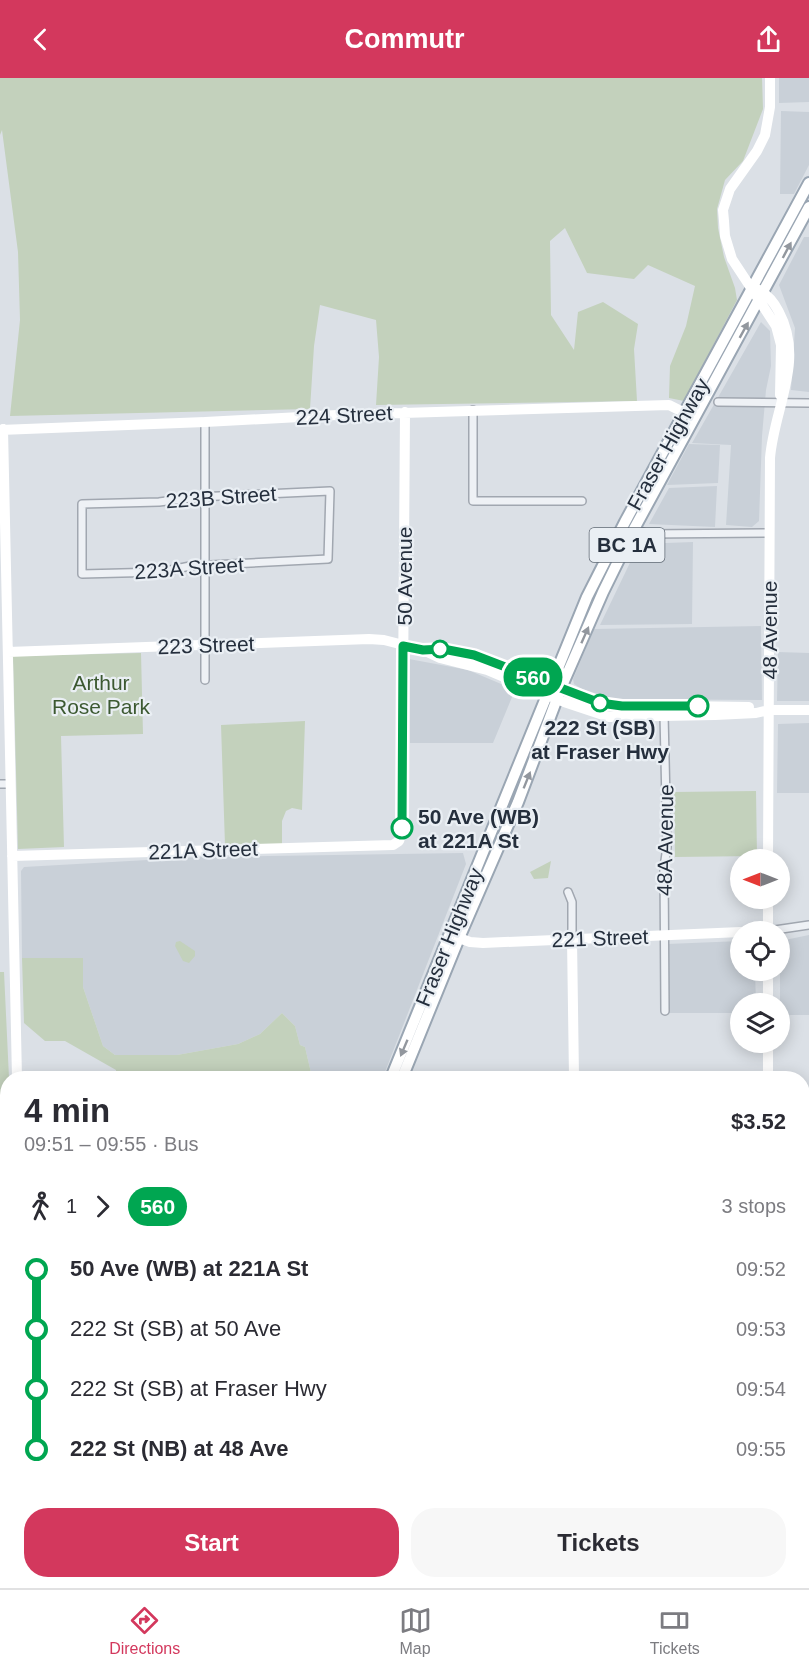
<!DOCTYPE html>
<html lang="en">
<head>
<meta charset="utf-8">
<style>
	:root { --surface:#fff; --page:#f7f7f7; --text:#2b2b33; --muted:#7c7c81; --line:#e1e1e2; --accent:#d3385d }
	body { margin:0; font-family:Helvetica,sans-serif; background:var(--page); color:var(--text); height:100vh; display:flex; flex-direction:column; font-size:22px; white-space:nowrap }
	* { box-sizing:border-box; margin:0 }
	p { font-size:20px; color:var(--muted) }
	.icon { flex:none; width:33px; height:33px; fill:none; stroke:currentColor; stroke-width:2; stroke-linecap:round; stroke-linejoin:round }
	.map { position:relative; flex:1; overflow:hidden }
	.panel { position:absolute; left:0px; top:993px; width:810px; height:518px; display:flex; flex-direction:column; background:var(--surface); border-radius:24px 24px 0 0; box-shadow:0 3px 15px #0003 }
	.panel>* { flex:none }
	.badge { padding:0 12px; border-radius:20px; font-size:21px; line-height:39px }
	.needle { width:39px; rotate:270deg }
	.tools { position:absolute; left:730px; top:771px; display:grid; gap:12px }
	.tools a { display:grid; place-items:center; width:60px; height:60px; border-radius:50%; background:var(--surface); box-shadow:0 3px 15px #0003; font-size:30px }
	.map>.badge { position:absolute; translate:-50% -50%; box-shadow:0 0 0 3px #fff }
	.legs { display:flex; align-items:center; gap:9px; height:66px; padding:0 24px; font-size:20px }
	.legs p { margin-inline-start:auto }
	.headline { display:flex; align-items:center; justify-content:space-between; height:102px; padding:0 24px }
	h1 { font-size:33px; font-weight:700; line-height:45px }
	.action { display:flex; gap:12px; margin-top:auto; padding:12px 24px }
	.action a { flex:1; height:69px; border-radius:24px; background:var(--accent); color:#fff; font-size:24px; font-weight:700; line-height:69px; text-align:center }
	.action a+a { background:var(--page); color:var(--text) }
	ul { padding:0 24px; list-style:none }
	li { display:flex; align-items:center; gap:21px; height:60px; font-size:22px }
	li i { display:grid; place-items:center; width:9px; height:100%; margin:0 8px; background:currentColor }
	li i::after { content:''; width:15px; height:15px; margin:-8px; border:4px solid; border-radius:50%; background:var(--surface) }
	li p { margin-inline-start:auto }
	li:first-child i { background:linear-gradient(#0000 50%,currentColor 0) }
	li:last-child i { background:linear-gradient(currentColor 50%,#0000 0) }
	header { display:flex; justify-content:space-between; align-items:center; height:78px; padding:0 24px; background:var(--accent); color:#fff; font-size:27px; font-weight:700 }
	.menu { display:flex; justify-content:space-around; align-items:center; height:84px; border-top:2px solid var(--line); background:var(--surface); font-size:16px; color:var(--muted) }
	.menu a { display:grid; justify-items:center; gap:3px }
	.menu .active { color:var(--accent) }
	.map>svg:first-child { display:block }
	.built { fill:#c9d0d8 }
	.green { fill:#c3d1bc }
	.lines { fill:none; stroke-linecap:round; stroke-linejoin:round }
	.street-casing { stroke:#a1a7b0; stroke-width:10 }
	.primary-casing { stroke:#9aa6b3; stroke-width:14 }
	.street { stroke:#eef1f5; stroke-width:7 }
	.secondary { stroke:#fff; stroke-width:10 }
	.primary { stroke:#fff; stroke-width:10 }
	.oneway { fill:#92979e }
	.line-1-casing { stroke:#fff; stroke-width:14 }
	.line-1 { stroke:#00a651; stroke-width:9 }
	.stop-1-dot { fill:#fff; stroke:#00a651; stroke-width:3 }
	.labels { text-anchor:middle; dominant-baseline:central; stroke-width:4.5; stroke-linejoin:round; paint-order:stroke }
	.shield { fill:#eaeff4; stroke:#606974; stroke-width:1.5 }
	.shield-label { font-size:20px; font-weight:bold; fill:#252f3d }
	.street-label { font-size:21px; fill:#252f3d; stroke:#eaeff4 }
	.park-label { font-size:21px; fill:#3c5931; stroke:#eaeff4 }
	.stop-label { font-size:21px; font-weight:bold; fill:#252f3d; stroke:#eaeff4 }
</style>
</head>
<body>
<header><svg class="icon" aria-label="back" viewBox="0 0 24 24"><path d="M15 5l-7 7 7 7"/></svg>Commutr<svg class="icon" aria-label="share" viewBox="0 0 24 24"><path d="M12 15V3M7 8l5-5 5 5M5 13v7h14v-7"/></svg></header>
<div class="map">
<svg width="809" height="1510" viewBox="0 0 809 1510">
	<rect width="100%" height="100%" fill="#dbe0e6"/>
	<path class="built" d="M779,0H809V24L779,25Z
		M781,33L809,34V87L794,116H780Z
		M804,159H809V314L791,312L795,250L779,207Z
		M761,244L770,253L771,288L766,312L762,358L759,443L752,449L726,447L731,367L692,365Z
		M689,366L720,367L718,405L667,407Z
		M717,408L715,449L649,446L669,410Z
		M693,464L692,546L600,547L639,466Z
		M761,548L762,622L614,621L582,611L574,606L573,601L594,551Z
		M778,574L809,575V623H777Z
		M409,581L468,592L515,612L493,665H410Z
		M809,645V715H777L778,646Z
		M463,775L466,786L383,999H312L305,969L300,967L295,948L282,935L260,956L238,966L177,977H115L103,968L83,909V880H22L21,793L24,789L200,779Z
		M809,857V937H780V863Z
		M741,863V892L755,893L756,925L741,926V935H667V866Z
		M222,1503H289V1510H222Z"/>
	<path class="green" d="M0,0H762L763,31L743,83L725,102L717,131L718,150L724,179L735,210L737,222L684,323L669,320L670,288L686,248L695,208L648,187L634,201L587,195L565,150L550,163L551,237L574,272L578,234L603,224L638,246L634,271L637,323L376,327L379,279L376,242L320,227L314,268L310,331L10,338L20,242L18,174L2,52L0,57Z
		M141,575L143,656L61,658L64,769L18,771L13,578Z
		M305,643L302,732L292,730L286,733L282,743V766L225,767L221,647Z
		M756,713L757,778L675,779L674,714Z
		M551,783L548,800L534,801L530,794Z
		M180,863L195,873V878L189,885L183,883L175,868L176,864Z
		M22,880H83V909L103,968L115,977H177L238,966L260,956L282,935L295,948L300,967L305,969L312,999H383L116,1000V992L65,963H45L24,945Z
		M0,894H4L9,1000L7,1062H0Z
		M803,1216H809V1242L803,1250Z
		M809,1253V1289H803V1261Z
		M231,1503H283V1506H231Z"/>
	<g class="lines">
		<defs>
			<path id="street" d="M718,324L809,325
				M473,332V423H582
				M330,413L328,481L190,488L161,494L82,496V426L159,424L198,419Z
				M634,451L648,456L769,455
				M205,602V344
				M664,636L667,769L664,789L665,933
				M0,706H10
				M568,814L572,824V861
				M768,853L809,847
				M0,1095L8,1092
				M0,1358H8
				M802,1484H809
				M0,1498H8
				M535,1510V1503
				M670,1510V1503"/>
			<path id="primary" d="M391,1000L587,519L625,444L809,105
				M402,1000L459,860L518,724L561,610L603,514L634,451L809,129
				M182,1510L185,1503
				M195,1510L198,1503"/>
		</defs>
		<use href="#street" class="street-casing"/>
		<use href="#primary" class="primary-casing"/>
		<use href="#street" class="street"/>
		<path class="secondary" d="M770,0V29L765,57L757,73L730,111L723,132L724,143L725,158L732,181L776,248L781,267L780,317
			M757,211C768,216 774,224 779,234C805,283 774,330 770,380L768,782
			M3,351L17,1000
			M0,352L205,344L337,337L669,327L685,335
			M426,572L443,571L474,577L572,615L612,627L749,629
			M8,574L369,561L384,562L423,572L440,580L487,592L564,624L609,639L715,637L756,635L769,632H809
			M12,778L393,767L399,763L402,755L405,334
			M768,854V820
			M459,860L470,864L483,865L741,854
			M572,861L574,1000
			M768,926V892
			M768,1000V964
			M802,1211H809
			M28,1503V1510
			M399,1510V1503
			M768,1510V1503"/>
		<use href="#primary" class="primary"/>
	</g>
	<defs><path id="oneway-solid" d="M-6-.8H1V-3.2L6.5 0L1 3.2V.8H-6Z" transform="scale(1.5)"/></defs>
	<g class="oneway">
		<use href="#oneway-solid" transform="translate(787 172) rotate(-62)"/>
		<use href="#oneway-solid" transform="translate(744 252) rotate(-61)"/>
		<use href="#oneway-solid" transform="translate(585 557) rotate(-66)"/>
		<use href="#oneway-solid" transform="translate(527 702) rotate(-68)"/>
		<use href="#oneway-solid" transform="translate(404 970) rotate(113)"/>
	</g>
	<g class="lines">
		<defs>
			<path id="line-1" d="M402,750L403,568L423,572L443,571L474,577L600,625L622,628H698"/>
		</defs>
		<use href="#line-1" class="line-1-casing"/>
		<use href="#line-1" class="line-1"/>
	</g>
	<g class="stop-1-dot">
		<circle cx="440" cy="571" r="8"/>
		<circle cx="600" cy="625" r="8"/>
		<circle cx="698" cy="628" r="10"/>
		<circle cx="402" cy="750" r="10"/>
	</g>
	<g class="labels">
		<rect class="shield" x="589.5" y="450" width="75" height="34" rx="4.5"/>
		<g class="shield-label">
			<text x="627" y="467">BC 1A</text>
		</g>
		<g class="street-label">
			<text transform="translate(344 337) rotate(-3)">224 Street</text>
			<text transform="translate(668 366) rotate(-61)">Fraser Highway</text>
			<text transform="translate(221 419) rotate(-4)">223B Street</text>
			<text transform="translate(189 490) rotate(-4)">223A Street</text>
			<text transform="translate(404 498) rotate(-90)">50 Avenue</text>
			<text transform="translate(769 552) rotate(-90)">48 Avenue</text>
			<text transform="translate(206 567) rotate(-2)">223 Street</text>
			<text transform="translate(665 762) rotate(-89)">48A Avenue</text>
			<text transform="translate(203 772) rotate(-2)">221A Street</text>
			<text transform="translate(449 859) rotate(-68)">Fraser Highway</text>
			<text transform="translate(600 860) rotate(-2)">221 Street</text>
		</g>
		<g class="park-label">
			<text x="101" y="604">Arthur<tspan x="101" dy="24">Rose Park</tspan></text>
		</g>
		<g class="stop-label">
			<text x="600" y="649">222 St (SB)<tspan x="600" dy="24">at Fraser Hwy</tspan></text>
			<text x="418" y="738" text-anchor="start">50 Ave (WB)<tspan x="418" dy="24">at 221A St</tspan></text>
		</g>
	</g>
</svg>
<div class="tools">
<a><svg class="needle" viewBox="-14 -14 28 28"><path d="M0-13l5 13h-10z" fill="#e53935"/><path d="M0 13l5-13h-10z" fill="#7c7c81"/></svg></a>
<a><svg class="icon" aria-label="locate" viewBox="0 0 24 24"><circle cx="12" cy="12" r="6"/><path d="M12 2v4M12 18v4M2 12h4M18 12h4"/></svg></a>
<a><svg class="icon" aria-label="layers" viewBox="0 0 24 24"><path d="M12 4l9 5-9 5-9-5zM3 14l9 5 9-5"/></svg></a>
</div>
<b class="badge" style="left:533px;top:599px;background:#00a651;color:#fff">560</b>
<section class="panel">
<div class="headline"><div><h1>4 min</h1><p>09:51 – 09:55 · Bus</p></div><b>$3.52</b></div>
<div class="legs"><svg class="icon" aria-label="walk" viewBox="0 0 24 24"><circle cx="13" cy="4" r="2"/><path d="M13 8l-2 6 4 7M11 14l-3 7M7 12l3-4h3l4 4"/></svg>1<svg class="icon" aria-label="forward" viewBox="0 0 24 24"><path d="M9 5l7 7-7 7"/></svg><b class="badge" style="background:#00a651;color:#fff">560</b><p>3 stops</p></div>
<ul>
<li><i style="color:#00a651"></i><b>50 Ave (WB) at 221A St</b><p>09:52</p></li>
<li><i style="color:#00a651"></i><span>222 St (SB) at 50 Ave</span><p>09:53</p></li>
<li><i style="color:#00a651"></i><span>222 St (SB) at Fraser Hwy</span><p>09:54</p></li>
<li><i style="color:#00a651"></i><b>222 St (NB) at 48 Ave</b><p>09:55</p></li>
</ul>
<div class="action"><a>Start</a><a>Tickets</a></div>
</section>
</div>
<nav class="menu">
<a class="active"><svg class="icon" aria-label="directions" viewBox="0 0 24 24"><path d="M12 3l9 9-9 9-9-9zM9 14v-3h6M13 9l2 2-2 2"/></svg>Directions</a>
<a><svg class="icon" aria-label="map" viewBox="0 0 24 24"><path d="M3 6l6-2 6 2 6-2v14l-6 2-6-2-6 2zM9 4v14M15 6v14"/></svg>Map</a>
<a><svg class="icon" aria-label="tickets" viewBox="0 0 24 24"><path d="M3 7h18v10H3zM15 7v10"/></svg>Tickets</a>
</nav>
</body>
</html>
